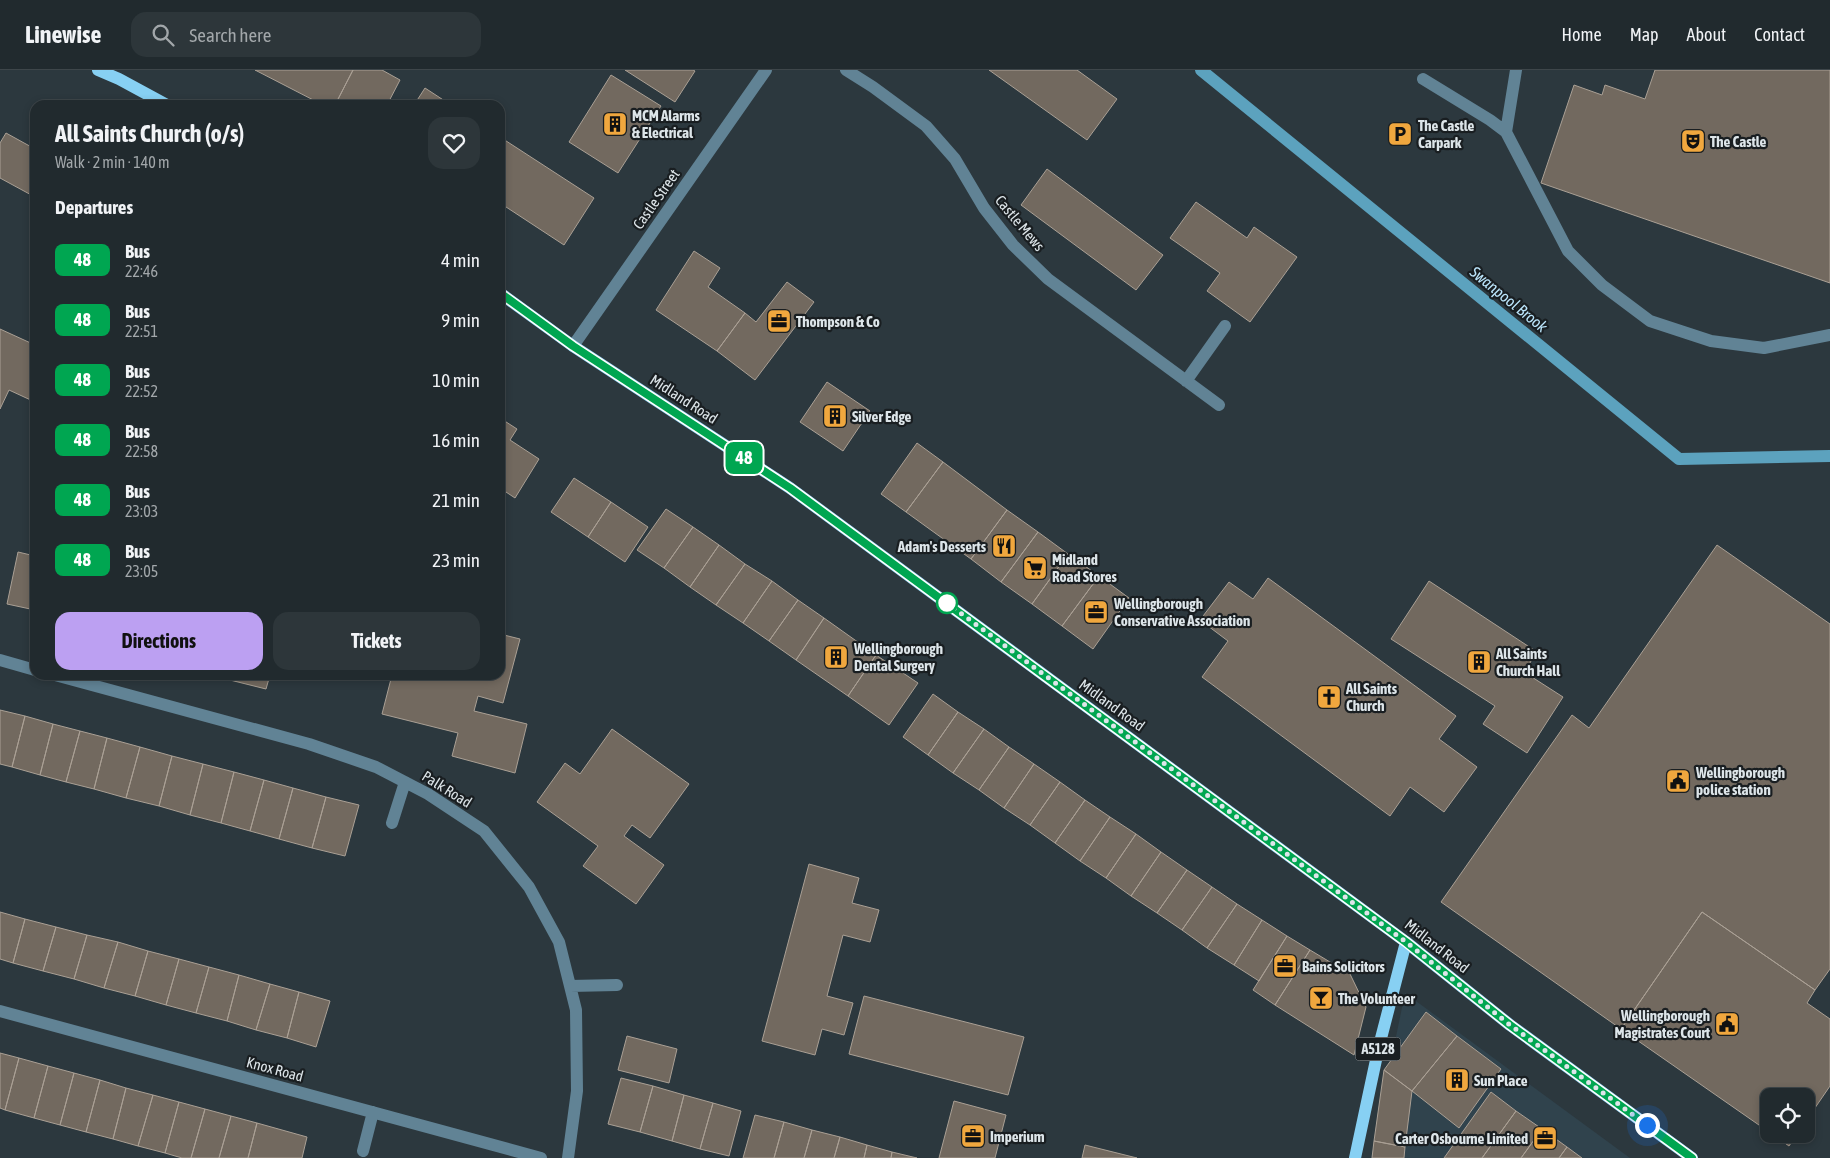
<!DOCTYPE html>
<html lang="en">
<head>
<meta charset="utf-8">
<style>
	:root { --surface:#212a2e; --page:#2d363a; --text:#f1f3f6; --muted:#a2a7aa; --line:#3e464a; --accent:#bca0f2 }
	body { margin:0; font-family:"Asap Condensed",sans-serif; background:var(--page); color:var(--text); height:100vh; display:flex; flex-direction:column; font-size:19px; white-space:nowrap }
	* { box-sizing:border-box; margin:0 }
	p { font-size:16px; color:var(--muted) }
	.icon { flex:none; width:28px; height:28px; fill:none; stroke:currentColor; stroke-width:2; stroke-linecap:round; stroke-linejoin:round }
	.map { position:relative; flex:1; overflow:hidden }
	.details { position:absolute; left:30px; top:30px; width:475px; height:580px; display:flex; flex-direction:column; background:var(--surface); border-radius:15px; box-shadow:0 2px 8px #0003,0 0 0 1px var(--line) }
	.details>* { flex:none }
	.badge { padding:0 10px; border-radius:8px; font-size:18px; line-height:32px }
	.buttons { position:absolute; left:1760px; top:1018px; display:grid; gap:10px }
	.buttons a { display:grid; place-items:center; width:55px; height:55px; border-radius:10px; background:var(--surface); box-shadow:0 2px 8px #0003,0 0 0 1px var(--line); font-size:25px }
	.you { position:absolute; width:25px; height:25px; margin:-12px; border:4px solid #fff; border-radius:50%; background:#1a73e8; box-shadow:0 0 0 8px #1a73e833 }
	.map>.badge { position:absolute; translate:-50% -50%; box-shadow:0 0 0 2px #fff }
	h2 { padding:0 25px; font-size:19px; line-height:45px }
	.round { display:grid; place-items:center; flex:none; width:52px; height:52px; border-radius:15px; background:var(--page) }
	.overview { display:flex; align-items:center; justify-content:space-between; height:85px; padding:0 25px }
	h1 { font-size:24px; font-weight:700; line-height:38px }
	.button { display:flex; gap:10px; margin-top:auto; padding:10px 25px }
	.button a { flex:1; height:58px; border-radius:15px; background:var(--accent); color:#111; font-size:20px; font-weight:700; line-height:58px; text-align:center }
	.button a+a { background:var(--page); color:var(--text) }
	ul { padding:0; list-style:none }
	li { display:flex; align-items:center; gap:15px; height:60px; padding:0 25px }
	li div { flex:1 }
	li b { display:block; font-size:19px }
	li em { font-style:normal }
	li .badge { min-width:55px; font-weight:700; text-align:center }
	header { display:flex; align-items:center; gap:30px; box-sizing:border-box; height:70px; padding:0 25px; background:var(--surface); border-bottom:1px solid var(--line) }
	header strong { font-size:24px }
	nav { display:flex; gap:28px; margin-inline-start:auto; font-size:18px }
	.search { width:350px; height:45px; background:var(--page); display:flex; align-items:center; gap:12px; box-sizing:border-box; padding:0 18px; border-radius:15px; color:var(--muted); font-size:19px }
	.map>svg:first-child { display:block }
	.built { fill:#30434d }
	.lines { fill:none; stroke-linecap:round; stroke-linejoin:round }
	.stream { stroke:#5ca2be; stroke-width:12 }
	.building { fill:#72695f; stroke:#aaa095 }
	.minor { stroke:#618395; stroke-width:12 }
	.major { stroke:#87d0f3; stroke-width:12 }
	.line-casing { stroke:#fff; stroke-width:11 }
	.line { stroke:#00a651; stroke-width:8 }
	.walk { stroke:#dde5e9; stroke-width:5; stroke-dasharray:0 9 }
	.stop-dot { fill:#fff; stroke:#00a651; stroke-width:2.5 }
	.labels { text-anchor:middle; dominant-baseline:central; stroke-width:4.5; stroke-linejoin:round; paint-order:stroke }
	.shield { fill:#191e21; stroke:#a2a9ad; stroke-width:1 }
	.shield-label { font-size:14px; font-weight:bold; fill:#dde5e9 }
	.poi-label { font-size:15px; font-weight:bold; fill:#dde5e9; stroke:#191e21; text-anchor:start }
	.street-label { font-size:15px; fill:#dde5e9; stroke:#191e21 }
	.water-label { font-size:16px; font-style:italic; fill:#bce6fc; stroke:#191e21 }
</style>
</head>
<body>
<header>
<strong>Linewise</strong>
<div class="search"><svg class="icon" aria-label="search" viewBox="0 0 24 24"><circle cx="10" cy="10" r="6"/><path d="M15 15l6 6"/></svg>Search here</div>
<nav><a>Home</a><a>Map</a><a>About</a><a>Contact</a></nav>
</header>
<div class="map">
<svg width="1830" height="1088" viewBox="0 0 1830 1088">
	<rect width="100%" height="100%" fill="#2c383e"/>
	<path class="built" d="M1405,923L1630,1088H1371Z"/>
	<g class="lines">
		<path class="stream" d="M1201,0L1679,389L1830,386"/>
	</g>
	<path class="building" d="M255,0H353L335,35H323Z
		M353,0H382L400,10L387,35H335Z
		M625,0H693L695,1L675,32Z
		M989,0H1077L1117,29L1087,70Z
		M1655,0H1830V213L1541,113L1574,15L1602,25L1605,15L1645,29Z
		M611,5L661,36L618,103L569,72Z
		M425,18L451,35H414Z
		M6,63L35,79V127L0,108V73Z
		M500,67L594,128L564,175L500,133Z
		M1047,99L1163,185L1136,220L1021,135Z
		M1196,132L1247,168L1254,157L1297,187L1250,252L1207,221L1220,203L1170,168Z
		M694,181L720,198L708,217L745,243L717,281L656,240Z
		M787,212L814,232L755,310L717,281L745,243L756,252Z
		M0,259L35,275V332L9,320L0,339Z
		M827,312L870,341L843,381L800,352Z
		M500,348L517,359L510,370L539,389L515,428L500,418Z
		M917,373L943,392L906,442L881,424Z
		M943,392L1007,440L971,489L906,442Z
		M574,408L611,432L588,467L551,442Z
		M611,432L648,457L625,492L588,467Z
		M666,439L693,457L664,498L637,480Z
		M1007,440L1038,462L1001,512L971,489Z
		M693,457L719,475L690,517L664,498Z
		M1038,462L1068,484L1032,534L1001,512Z
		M719,475L745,494L716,535L690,517Z
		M1717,475L1830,554V899L1815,920L1702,842L1621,959L1441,832L1572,645L1589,658Z
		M18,482L35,486V540L7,534Z
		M1068,484L1099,506L1062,556L1032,534Z
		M745,494L772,511L743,553L716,535Z
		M1099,506L1129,528L1093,579L1062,556Z
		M1268,508L1456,646L1439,669L1477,697L1444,742L1410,717L1390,746L1202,607L1228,571L1200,550L1229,512L1253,529Z
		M772,511L798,530L769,571L743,553Z
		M1429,511L1537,582L1524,602L1563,627L1527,683L1483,654L1495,636L1391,569Z
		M798,530L824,548L796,590L769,571Z
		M824,548L876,585L848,626L796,590Z
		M500,564L520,569L503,633L478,626L474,641L527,654L515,703L452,686L458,663L382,644L392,605H500Z
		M876,585L918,613L889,655L848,626Z
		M210,605H270L266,619Z
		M933,624L958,642L928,685L903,667Z
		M0,640L25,646L12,697L0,694Z
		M958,642L984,659L953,703L928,685Z
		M25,646L53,654L40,705L12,697Z
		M53,654L80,661L66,712L40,705Z
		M612,659L689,714L650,768L632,755L624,766L664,795L636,834L583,796L598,776L537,732L565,693L580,704Z
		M984,659L1009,677L979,720L953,703Z
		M80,661L107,668L94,719L66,712Z
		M107,668L140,677L126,728L94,719Z
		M140,677L172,686L159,736L126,728Z
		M1009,677L1034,694L1004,738L979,720Z
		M172,686L203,694L190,745L159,736Z
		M203,694L234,702L221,753L190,745Z
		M1034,694L1060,712L1030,755L1004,738Z
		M234,702L264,710L250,761L221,753Z
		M264,710L293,718L279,769L250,761Z
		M1060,712L1085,730L1055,773L1030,755Z
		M293,718L326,727L312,778L279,769Z
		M326,727L359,735L345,786L312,778Z
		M1085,730L1110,747L1080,791L1055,773Z
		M1110,747L1136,764L1106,808L1080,791Z
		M1136,764L1161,782L1131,826L1106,808Z
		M1161,782L1187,800L1157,843L1131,826Z
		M809,794L859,808L852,833L879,840L870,872L843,865L827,926L853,933L844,965L822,959L815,985L762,971Z
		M1187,800L1212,817L1182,860L1157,843Z
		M1212,817L1237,834L1207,878L1182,860Z
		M1237,834L1262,850L1234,895L1207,878Z
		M0,842L25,849L13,893L0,889Z
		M1702,842L1815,920L1807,933L1830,949V1016L1806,1051V1026H1769V1062L1621,959Z
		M25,849L56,857L43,901L13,893Z
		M1262,850L1287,866L1259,911L1234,895Z
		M56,857L87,865L74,909L43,901Z
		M87,865L118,872L104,918L74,909Z
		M1287,866L1310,880L1275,935L1253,920Z
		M118,872L148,881L135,926L104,918Z
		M1310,880L1350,904L1366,937L1354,985L1275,935Z
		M148,881L179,889L166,935L135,926Z
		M179,889L209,897L196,943L166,935Z
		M209,897L239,905L227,951L196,943Z
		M239,905L270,914L256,960L227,951Z
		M270,914L299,922L287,968L256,960Z
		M299,922L330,931L316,977L287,968Z
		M864,926L1024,967L1008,1025L849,984Z
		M1426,942L1457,966L1412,1021L1384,1000Z
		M627,966L677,979L669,1013L618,1000Z
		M1457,966L1501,999L1459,1058L1412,1021Z
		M0,983L19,988L5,1040L0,1038Z
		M19,988L48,996L34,1048L5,1040Z
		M48,996L74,1003L60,1055L34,1048Z
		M1384,1000L1412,1021L1405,1077L1374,1071Z
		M74,1003L100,1010L86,1062L60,1055Z
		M621,1008L653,1016L640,1062L608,1054Z
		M100,1010L126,1018L113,1069L86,1062Z
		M653,1016L684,1025L672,1071L640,1062Z
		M126,1018L153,1025L138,1076L113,1069Z
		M1491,1022L1516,1041L1482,1088H1444Z
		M153,1025L179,1032L165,1083L138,1076Z
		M684,1025L713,1033L700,1079L672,1071Z
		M954,1031L1006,1045L995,1088H939Z
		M179,1032L205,1039L191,1088H182L165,1083Z
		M713,1033L741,1041L729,1086L700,1079Z
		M205,1039L231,1046L219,1088H191Z
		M1516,1041L1542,1059L1521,1088H1482Z
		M755,1045L784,1052L774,1088H743Z
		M231,1046L257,1053L248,1088H219Z
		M784,1052L812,1060L804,1088H774Z
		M257,1053L307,1067L302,1088H248Z
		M1542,1059L1567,1077L1559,1088H1521Z
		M812,1060L840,1067L834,1088H804Z
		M1772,1064H1797L1789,1076Z
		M840,1067L867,1075L864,1088H834Z
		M1374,1071L1405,1077L1404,1088H1372Z
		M867,1075L892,1082L891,1088H864Z
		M1085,1075L1137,1088H1082Z
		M1567,1077L1582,1088H1559Z
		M892,1082L917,1088H891Z"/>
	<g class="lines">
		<path class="minor" d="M846,0L873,17L926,56L955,89L984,138L1013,175L1048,209L1219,335
			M1423,9L1490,50L1506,62L1568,181L1602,215L1650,251L1711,271L1764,278L1830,265
			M1506,62L1516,0
			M573,276L766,0
			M1186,311L1225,256
			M0,590L35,600
			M55,605L309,674L376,697L428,724L484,761L529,817L559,872L576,940L577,1021L568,1088
			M392,753L405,712
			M570,916L617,915
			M0,941L541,1088
			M363,1081L373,1042"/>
		<path class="major" d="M98,0L119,9L167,35
			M500,223L573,276L790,418L1406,872L1510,955L1692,1088
			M1355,1088L1379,976L1406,872"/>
	</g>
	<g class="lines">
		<defs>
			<path id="line" d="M500,223L573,276L790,418L1406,872L1510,955L1692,1088"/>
		</defs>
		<use href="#line" class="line-casing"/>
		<use href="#line" class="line"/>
		<path class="walk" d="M947,533L1406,872L1510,955L1647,1055"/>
	</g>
	<defs>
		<symbol id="building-square" viewBox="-11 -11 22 22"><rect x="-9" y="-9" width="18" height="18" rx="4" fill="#f0a73e" stroke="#191e21"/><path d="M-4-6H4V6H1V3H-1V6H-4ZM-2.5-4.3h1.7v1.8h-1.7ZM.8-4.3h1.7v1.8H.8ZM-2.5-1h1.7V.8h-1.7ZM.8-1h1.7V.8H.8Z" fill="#111"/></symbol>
		<symbol id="parking-square" viewBox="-11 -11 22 22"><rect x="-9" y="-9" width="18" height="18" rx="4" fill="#f0a73e" stroke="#191e21"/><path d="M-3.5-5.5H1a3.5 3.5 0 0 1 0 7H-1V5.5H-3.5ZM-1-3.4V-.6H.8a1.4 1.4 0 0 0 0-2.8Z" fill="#111"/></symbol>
		<symbol id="theatre-square" viewBox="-11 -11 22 22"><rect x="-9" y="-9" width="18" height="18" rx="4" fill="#f0a73e" stroke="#191e21"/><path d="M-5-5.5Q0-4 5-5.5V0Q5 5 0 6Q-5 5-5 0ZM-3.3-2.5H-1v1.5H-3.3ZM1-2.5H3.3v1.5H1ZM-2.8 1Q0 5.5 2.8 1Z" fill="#111"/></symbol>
		<symbol id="office-square" viewBox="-11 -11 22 22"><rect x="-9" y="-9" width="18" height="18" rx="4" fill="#f0a73e" stroke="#191e21"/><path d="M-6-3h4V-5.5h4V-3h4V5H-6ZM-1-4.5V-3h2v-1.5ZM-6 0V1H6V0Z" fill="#111"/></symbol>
		<symbol id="restaurant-square" viewBox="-11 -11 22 22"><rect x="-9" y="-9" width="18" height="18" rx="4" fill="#f0a73e" stroke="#191e21"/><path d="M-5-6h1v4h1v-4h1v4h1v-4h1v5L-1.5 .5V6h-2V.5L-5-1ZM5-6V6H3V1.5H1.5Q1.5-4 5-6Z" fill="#111"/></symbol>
		<symbol id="supermarket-square" viewBox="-11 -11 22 22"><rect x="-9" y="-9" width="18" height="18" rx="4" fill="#f0a73e" stroke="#191e21"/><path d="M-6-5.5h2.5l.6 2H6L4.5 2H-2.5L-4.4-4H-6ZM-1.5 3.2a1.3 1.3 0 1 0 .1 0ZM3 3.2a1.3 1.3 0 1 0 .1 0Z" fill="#111"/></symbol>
		<symbol id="church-square" viewBox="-11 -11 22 22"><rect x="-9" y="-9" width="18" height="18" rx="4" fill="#f0a73e" stroke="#191e21"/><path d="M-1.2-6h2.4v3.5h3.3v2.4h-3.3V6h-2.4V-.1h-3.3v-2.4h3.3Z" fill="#111"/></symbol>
		<symbol id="civic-square" viewBox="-11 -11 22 22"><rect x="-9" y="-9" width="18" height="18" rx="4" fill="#f0a73e" stroke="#191e21"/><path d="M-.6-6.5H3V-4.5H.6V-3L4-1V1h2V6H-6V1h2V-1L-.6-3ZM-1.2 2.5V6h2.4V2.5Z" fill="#111"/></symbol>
		<symbol id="bar-square" viewBox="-11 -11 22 22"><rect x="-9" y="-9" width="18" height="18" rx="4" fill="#f0a73e" stroke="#191e21"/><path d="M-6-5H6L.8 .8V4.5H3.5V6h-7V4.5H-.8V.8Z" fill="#111"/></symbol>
	</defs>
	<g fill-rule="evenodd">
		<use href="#building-square" x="601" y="40" width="28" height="28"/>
		<use href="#parking-square" x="1386" y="50" width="28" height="28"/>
		<use href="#theatre-square" x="1679" y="57" width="28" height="28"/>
		<use href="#office-square" x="765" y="237" width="28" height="28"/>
		<use href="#building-square" x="821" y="332" width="28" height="28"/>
		<use href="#restaurant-square" x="990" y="462" width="28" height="28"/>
		<use href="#supermarket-square" x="1021" y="484" width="28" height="28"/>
		<use href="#office-square" x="1082" y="528" width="28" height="28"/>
		<use href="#building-square" x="822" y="573" width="28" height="28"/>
		<use href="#building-square" x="1465" y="578" width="28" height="28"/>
		<use href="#church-square" x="1315" y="613" width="28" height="28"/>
		<use href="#civic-square" x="1664" y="697" width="28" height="28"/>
		<use href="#office-square" x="1271" y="882" width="28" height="28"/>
		<use href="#bar-square" x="1307" y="914" width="28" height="28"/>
		<use href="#civic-square" x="1713" y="940" width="28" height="28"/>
		<use href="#building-square" x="1443" y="996" width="28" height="28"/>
		<use href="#office-square" x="959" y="1052" width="28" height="28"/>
		<use href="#office-square" x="1531" y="1054" width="28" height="28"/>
	</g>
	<circle class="stop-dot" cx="947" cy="533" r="10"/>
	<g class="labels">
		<rect class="shield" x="1355.5" y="967.5" width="45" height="23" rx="4"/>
		<g class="shield-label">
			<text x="1378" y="979">A5128</text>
		</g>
		<g class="poi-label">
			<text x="632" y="45">MCM Alarms<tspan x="632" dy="17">&amp; Electrical</tspan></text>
			<text x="1418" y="55">The Castle<tspan x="1418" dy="17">Carpark</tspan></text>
			<text x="1710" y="71">The Castle</text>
			<text x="796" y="251">Thompson &amp; Co</text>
			<text x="852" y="346">Silver Edge</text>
			<text x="986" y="476" text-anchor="end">Adam's Desserts</text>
			<text x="1052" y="489">Midland<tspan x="1052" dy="17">Road Stores</tspan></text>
			<text x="1114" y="533">Wellingborough<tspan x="1114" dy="17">Conservative Association</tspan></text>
			<text x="854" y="578">Wellingborough<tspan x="854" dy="17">Dental Surgery</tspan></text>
			<text x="1496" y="583">All Saints<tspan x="1496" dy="17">Church Hall</tspan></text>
			<text x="1346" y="618">All Saints<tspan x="1346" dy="17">Church</tspan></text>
			<text x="1696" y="702">Wellingborough<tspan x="1696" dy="17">police station</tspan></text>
			<text x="1302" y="896">Bains Solicitors</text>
			<text x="1338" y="928">The Volunteer</text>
			<text x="1710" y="945" text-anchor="end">Wellingborough<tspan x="1710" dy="17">Magistrates Court</tspan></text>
			<text x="1474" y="1010">Sun Place</text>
			<text x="990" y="1066">Imperium</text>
			<text x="1528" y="1068" text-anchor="end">Carter Osbourne Limited</text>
		</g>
		<g class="street-label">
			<text transform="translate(656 129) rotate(-55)">Castle Street</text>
			<text transform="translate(1020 153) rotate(50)">Castle Mews</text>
			<text transform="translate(684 329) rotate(33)">Midland Road</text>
			<text transform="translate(1112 635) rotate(36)">Midland Road</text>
			<text transform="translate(447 719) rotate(32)">Palk Road</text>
			<text transform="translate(1437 876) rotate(38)">Midland Road</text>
			<text transform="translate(275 999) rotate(15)">Knox Road</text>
		</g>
		<g class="water-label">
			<text transform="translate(1509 229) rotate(39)">Swanpool Brook</text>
		</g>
	</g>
</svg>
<div class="buttons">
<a><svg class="icon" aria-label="locate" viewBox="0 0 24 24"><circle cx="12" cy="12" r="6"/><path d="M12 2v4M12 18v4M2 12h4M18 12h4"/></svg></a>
</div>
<div class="you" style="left:1647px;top:1055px"></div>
<b class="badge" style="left:744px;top:388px;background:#00a651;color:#fff">48</b>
<section class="details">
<div class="overview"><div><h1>All Saints Church (o/s)</h1><p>Walk · 2 min · 140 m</p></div><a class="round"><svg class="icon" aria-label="heart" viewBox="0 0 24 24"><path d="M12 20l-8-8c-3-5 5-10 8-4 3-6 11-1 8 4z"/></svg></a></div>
<h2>Departures</h2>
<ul>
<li><span class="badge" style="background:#00a651;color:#fff">48</span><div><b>Bus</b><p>22:46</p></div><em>4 min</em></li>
<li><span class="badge" style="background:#00a651;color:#fff">48</span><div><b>Bus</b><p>22:51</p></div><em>9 min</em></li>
<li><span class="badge" style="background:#00a651;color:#fff">48</span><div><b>Bus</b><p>22:52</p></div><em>10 min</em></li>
<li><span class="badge" style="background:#00a651;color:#fff">48</span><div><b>Bus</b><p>22:58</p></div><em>16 min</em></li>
<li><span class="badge" style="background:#00a651;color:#fff">48</span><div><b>Bus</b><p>23:03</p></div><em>21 min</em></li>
<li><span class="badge" style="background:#00a651;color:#fff">48</span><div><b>Bus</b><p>23:05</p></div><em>23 min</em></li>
</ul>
<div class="button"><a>Directions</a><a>Tickets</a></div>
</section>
</div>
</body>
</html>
